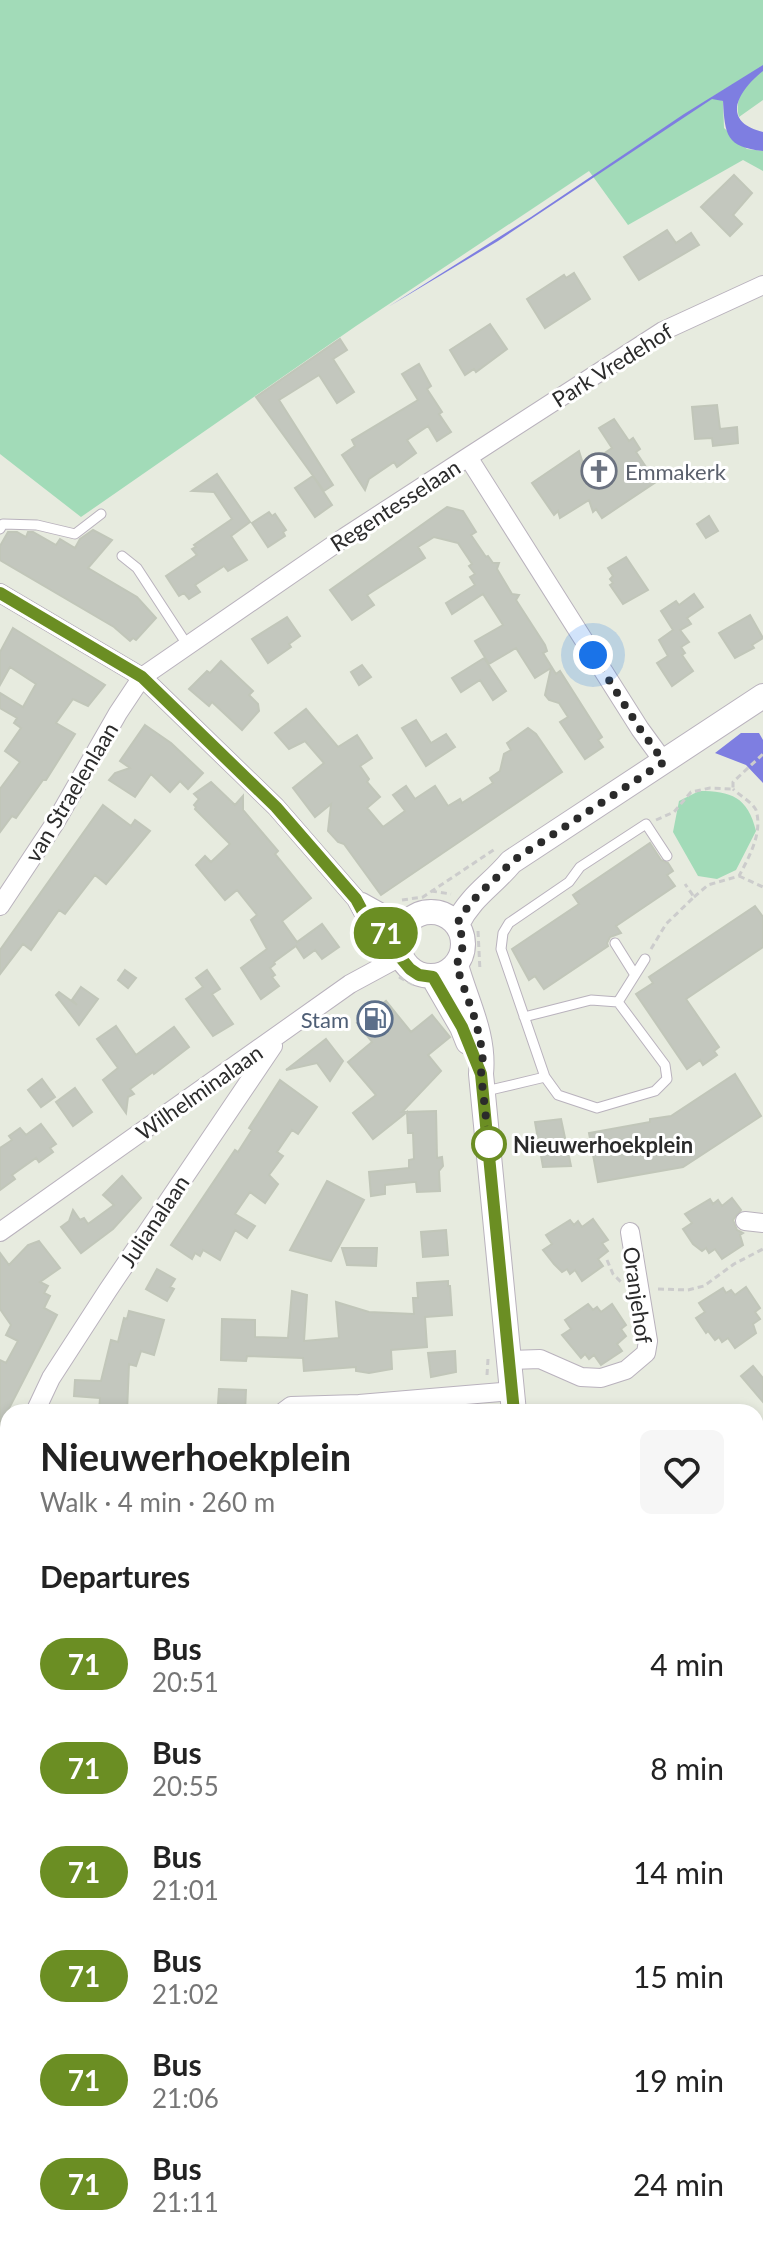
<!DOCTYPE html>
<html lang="en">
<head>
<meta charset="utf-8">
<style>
	:root { --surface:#fff; --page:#f6f6f6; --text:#222; --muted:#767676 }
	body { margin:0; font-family:Lato,sans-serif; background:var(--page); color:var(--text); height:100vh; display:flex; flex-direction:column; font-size:30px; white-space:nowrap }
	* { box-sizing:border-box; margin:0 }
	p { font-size:26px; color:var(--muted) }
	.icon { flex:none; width:44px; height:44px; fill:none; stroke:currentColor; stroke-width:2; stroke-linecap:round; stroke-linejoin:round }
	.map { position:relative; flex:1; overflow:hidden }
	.side { position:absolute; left:0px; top:1404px; width:764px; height:850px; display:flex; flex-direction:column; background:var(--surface); border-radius:24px 24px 0 0; box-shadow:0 4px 12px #0003 }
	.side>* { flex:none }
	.badge { padding:0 16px; border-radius:26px; font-size:28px; line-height:52px }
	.you { position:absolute; width:40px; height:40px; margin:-20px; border:6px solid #fff; border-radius:50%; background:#1a73e8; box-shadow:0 0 0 12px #1a73e833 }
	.map>.badge { position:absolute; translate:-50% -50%; box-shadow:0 0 0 4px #fff }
	h2 { padding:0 40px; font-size:30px; line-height:72px }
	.round { display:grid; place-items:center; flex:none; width:84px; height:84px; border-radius:12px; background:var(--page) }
	.summary { display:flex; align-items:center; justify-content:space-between; height:136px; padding:0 40px }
	h1 { font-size:38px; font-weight:700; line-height:60px }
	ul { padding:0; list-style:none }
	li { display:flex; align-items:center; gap:24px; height:104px; padding:0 40px }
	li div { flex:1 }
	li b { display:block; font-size:30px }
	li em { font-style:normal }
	li .badge { min-width:88px; font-weight:700; text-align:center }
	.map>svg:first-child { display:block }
	.green { fill:#a2dbb8 }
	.water { fill:#7e7ee1 }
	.building { fill:#c3c7be; stroke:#c1c6b9; stroke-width:2 }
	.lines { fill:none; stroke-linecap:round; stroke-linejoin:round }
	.service-casing { stroke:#b9b2bd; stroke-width:11 }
	.minor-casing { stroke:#b9b2bd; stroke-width:20 }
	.secondary-casing { stroke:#b9b2bd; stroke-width:26 }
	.path { stroke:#ccc; stroke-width:3; stroke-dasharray:6 4; stroke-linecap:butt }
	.service { stroke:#fff; stroke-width:9 }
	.minor { stroke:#fff; stroke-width:18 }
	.secondary { stroke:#fff; stroke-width:24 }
	.line-casing { stroke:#fff; stroke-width:18 }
	.line { stroke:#6b8e23; stroke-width:12 }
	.walk { stroke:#2b2b2b; stroke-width:8; stroke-dasharray:0 14.4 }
	.stop-dot { fill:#fff; stroke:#6b8e23; stroke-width:4 }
	.labels { text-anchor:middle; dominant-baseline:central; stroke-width:6; stroke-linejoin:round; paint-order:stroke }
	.street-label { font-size:22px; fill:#2b2b2b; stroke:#fff }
	.worship-label { font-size:22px; fill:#5b616d; stroke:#fff; text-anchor:start }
	.service-label { font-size:22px; fill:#4e5e75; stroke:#fff; text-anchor:end }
	.stop-label { font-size:22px; font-weight:bold; fill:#2b2b2b; stroke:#fff; text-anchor:start }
</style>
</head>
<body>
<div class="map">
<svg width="763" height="2253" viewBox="0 0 763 2253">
	<rect width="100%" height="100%" fill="#e7ebdf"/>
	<path class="green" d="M0,0H763V100L739,117C735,103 742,94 740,80L712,97L723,101L724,128L747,149L763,151V171L743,160L628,225L589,171L356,326L81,517L0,454Z
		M699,791C731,791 748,797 756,831L736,870L717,879L698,876L673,832L679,801Z
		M763,2195V2253H750L749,2246H756V2203Z"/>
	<path class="water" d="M763,65V71C739,90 719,121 763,132V151C726,147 725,135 723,101L712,99L498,241L388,307L531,217L684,114Z
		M741,733H759L763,740V783L746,765L715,753Z"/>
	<path class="building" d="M734,175L752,193L733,215L742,224L730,236L701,207Z
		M667,230L676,243L691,233L699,245L639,280L624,257Z
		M574,273L590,299L545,328L527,299L564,275L566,278Z
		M490,324L507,349L476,372L474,369L465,375L450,350Z
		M340,339L347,350L333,359L354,392L337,403L319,375L279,400L333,485L324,491L256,397Z
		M419,364L431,386L427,389L442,412L439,414L451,432L437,441L428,426L407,440L416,453L397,467L394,462L369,479L365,490L342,455L355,446L352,440L418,400L402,374Z
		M717,405L720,429L737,427L738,443L713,446L712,438L695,439L692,407Z
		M614,419L629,441L633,438L640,449L636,452L656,482L602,518L596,509L593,512L589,500L560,518L558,511L554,515L532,483L579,451L584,467L612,448L599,428Z
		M217,474L250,522L231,536L247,560L228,571L224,566L195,585L200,592L189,599L184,593L179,596L166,576L197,555L192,549L196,547L194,545L232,519L214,492L192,491Z
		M313,476L332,505L315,517L295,488Z
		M447,507L463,511L476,532L471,535L486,557L488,556L493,563H499L497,569L512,594L519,595L516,600L545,645L547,651L543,653L556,674L560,671L602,737L598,740L603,747L585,759L560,722L568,717L559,703L549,700L545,695L551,668L535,678L516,648L489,664L475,641L503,625L483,594L452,614L446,603L475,585L470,577L475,574L469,566L472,564L458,543L434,537L418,547L425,558L367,595L374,605L352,620L330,590Z
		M269,512L272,516L275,514L286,530L283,532L285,536L268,547L252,523Z
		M709,516L718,531L706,538L697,524Z
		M93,530L112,540L88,568L137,597L156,618L136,640L133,638L130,641L114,627L0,560V546L8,532H17L26,537L28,532H33L56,545L60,539L75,548L80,539Z
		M626,557L648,590L623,604L610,585L613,583L610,579L613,576L608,568Z
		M694,594L703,607L687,618L691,624L680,630L689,642L681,647L685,653L682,655L693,671L672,686L657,663L668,656L659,640L673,630L661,611L676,601L679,605Z
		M750,615L763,638L752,645L754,648L735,658L719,633Z
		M287,617L300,636L289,644L291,647L268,663L252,639Z
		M13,628L105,685L88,706L73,699L56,723L75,734L46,780H43L16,818L12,816L0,832V789L20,762L5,751L21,728L14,723L17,718L0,708V693L23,707L36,684L10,667L0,685V652Z
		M484,658L506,691L493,700L480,680L461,692L452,678Z
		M221,661L253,691L249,695L258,704L259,711L242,730L212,702L209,706L189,689L207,671L210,673Z
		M362,665L371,677L359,685L351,672Z
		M306,709L338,747L357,735L372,758L360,766L369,779L367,782L380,797L367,808L383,827L405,811L393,795L406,786L415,799L435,786L448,806L460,799L462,803L493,783L490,778L500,771L504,754L511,750L507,743L528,728L536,734L562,772L381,895L344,844L338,842L328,831L331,804L315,817L293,788L324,763L305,741L289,749L275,733Z
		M416,720L431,743L446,734L455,747L426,766L402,728Z
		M145,725L171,743L203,773L188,789L180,781L170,792L151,774L135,797L109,780L115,773L130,768L120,761Z
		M211,782L235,805L243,796V810L278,851L275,854L311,898L282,921L297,942L322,924L339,947L322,959L315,950L304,958L296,946L274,962L275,964L270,968L275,975L272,977L279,986L261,999L241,968L267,949L251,920L257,915L237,890L225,900L196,865L205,856L211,862L230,844L195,809L196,807L194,805L199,799L194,794Z
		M103,805L131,826L135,820L150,831L106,884L95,875L65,914L59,910L31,950L23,944L0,974V950Z
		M650,843L661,860L668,863L673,871L667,875L675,886L616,926L621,933L610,937L607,943L608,946L544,989L535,976L529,980L512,949L579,904L573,895Z
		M755,906L763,917V947L686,999L719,1047L714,1051L717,1055L703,1065L700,1060L687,1069L636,994L653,983L649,977Z
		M125,970L136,978L128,988L118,980Z
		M207,970L220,989L212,994L233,1024L213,1036L186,999L203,987L196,978Z
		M81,987L98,999L79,1025L56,995L59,992L77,1005L72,1000Z
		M386,1001L411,1032L432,1015L450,1037L428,1055L441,1071L402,1112L436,1111L437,1158L442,1157L443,1166L439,1171L440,1191L417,1192L416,1182H414L385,1185V1194L371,1196L369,1172L409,1168V1160L414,1159L413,1133H408L407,1112L373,1139L353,1113L376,1095L348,1062L372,1042L357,1023Z
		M116,1026L136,1055L174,1027L189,1047L154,1074L153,1072L130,1089L134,1094L128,1097L126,1113L103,1080L118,1068L97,1039Z
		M326,1039L343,1061L330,1081L317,1063L286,1070Z
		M735,1074L761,1116L683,1167L598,1182L589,1133L650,1122V1119L671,1116Z
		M42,1079L55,1097L41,1107L28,1090Z
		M280,1080L317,1107L298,1134L292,1130L277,1152L283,1156L269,1175L278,1184L265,1203L250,1192L235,1214L255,1226L247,1238L235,1230L220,1260L203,1250L200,1256L195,1253L192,1259L171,1245L235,1150L238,1152L252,1130L249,1128Z
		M75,1088L92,1112L73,1126L56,1102Z
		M561,1119L571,1166L543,1167L535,1122Z
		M41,1124L56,1144L50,1148L53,1152L39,1162L36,1158L12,1175L15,1179L0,1190V1148L12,1140L9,1136L20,1128L26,1135Z
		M122,1176L141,1198L113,1229L81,1253L61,1227L69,1221L73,1210L80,1220L84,1218L88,1224L114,1205L103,1195Z
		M327,1181L364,1200L331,1261L290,1250Z
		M732,1198L741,1210L733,1220L737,1230L743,1233L740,1235L743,1245L722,1259L715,1249L709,1253L706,1248L702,1251L693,1244L683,1229L692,1223L685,1214L710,1199L713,1204L718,1200L722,1206Z
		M593,1219L608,1240L602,1243L608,1251L598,1259L603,1266L582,1281L575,1270L570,1274L567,1269L562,1272L554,1264L543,1250L552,1244L546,1235L570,1220L574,1225L578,1221L582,1227Z
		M446,1230L448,1255L423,1257L421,1232Z
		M39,1241L60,1268L40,1282L48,1286L44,1293L50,1296L44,1308L57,1315L0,1426V1360L6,1363L18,1341L6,1335L11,1325L0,1309V1253L9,1265L28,1245Z
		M342,1248H377L376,1266L347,1265Z
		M157,1269L175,1279L170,1287L174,1289L167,1301L146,1289Z
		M448,1281V1286H450L452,1315L425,1317L427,1347L391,1350L392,1369L369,1373L356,1371V1367L304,1371L303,1358L247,1356L246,1361L221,1360L222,1319L255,1320V1337L288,1338L292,1291L307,1295L304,1341L339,1338L336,1302L369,1312L414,1314L413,1298H418L417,1283Z
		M746,1287L760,1308L755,1312L760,1319L753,1324L756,1333L735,1348L728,1338L722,1342L719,1337L715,1340L708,1331L706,1333L696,1318L705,1312L699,1303L723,1288L726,1293L731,1290L735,1295Z
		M588,1304L593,1310L597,1307L601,1312L612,1304L626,1325L621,1329L626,1336L617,1344L622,1351L601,1365L594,1355L589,1359L585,1354L581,1358L562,1335L571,1329L565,1320Z
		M129,1311L164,1320L154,1355L141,1351L136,1366L129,1364L127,1412H99L100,1398L74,1396L75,1380L101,1381L111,1340L118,1342L124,1318L127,1319Z
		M455,1351L456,1372L431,1377L428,1353Z
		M753,1366L763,1378V1402L741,1376Z
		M219,1389L246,1390L245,1412H225L226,1404H218Z"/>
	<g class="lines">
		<defs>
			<path id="service" d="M0,529L3,524L37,525L75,534L101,514
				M122,556L137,568L188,646
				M615,943L635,975
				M618,1002L645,959
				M524,1017L591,1000L618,1002L665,1065L667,1079L655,1091L597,1108L558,1095L545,1077L501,949L503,933L509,923L569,882L580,867L646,824L667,856
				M486,1091L545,1077
				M426,2253V2246"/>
			<path id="minor" d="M468,457L663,331L763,285
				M0,593L142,677L276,807L356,899L364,914L398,942
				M362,902L389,917L408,920
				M0,906L55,823L118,713L142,677L345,537L468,457L640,729L664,762
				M745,1221L763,1223
				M0,1232L350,984L400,957
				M510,1360L540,1359L581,1377L601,1378L626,1370L646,1353L648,1341L630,1232
				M35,1412L51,1378L108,1290L273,1046
				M283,1412L291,1406L359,1404L513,1391
				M0,1486L8,1468
				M763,1519V1545
				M756,1569L763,1563
				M756,1770L763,1765
				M0,1902L8,1901
				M0,2033L8,2032
				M756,2180L763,2174
				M245,2253V2246"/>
			<path id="secondary" d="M399 944a32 32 0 1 1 64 0a32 32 0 1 1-64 0Z
				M457,924C472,895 491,886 511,862L763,696
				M456,965C466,1002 485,1034 481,1074L514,1412
				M433,977L462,1027L468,1042
				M702,2246L716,2253
				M675,2253L689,2246"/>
		</defs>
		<use href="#service" class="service-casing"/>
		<use href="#minor" class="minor-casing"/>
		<use href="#secondary" class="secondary-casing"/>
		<path class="path" d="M656,820L674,812L691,792L710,788L733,789V782L763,754
			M739,876L763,887
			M431,891L451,894
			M694,897L708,885L739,876C749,857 763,833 756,810C753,803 739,795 733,789
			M402,900L423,897L495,849
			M478,931L480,971
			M651,949L666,924L694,897L685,884
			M399,977L414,985
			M607,1260L613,1274L621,1282
			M658,1289L688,1290L704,1286L734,1264L763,1249
			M487,1375L488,1359
			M622,2246L624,2253
			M631,2246L634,2253
			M739,2246L743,2253
			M651,2253L655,2246"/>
		<use href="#service" class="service"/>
		<use href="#minor" class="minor"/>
		<use href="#secondary" class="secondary"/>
	</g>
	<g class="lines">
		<defs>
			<path id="line" d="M0,593L142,677L276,807L356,899L364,914L398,942L400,957L410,969L419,975L433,977L462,1027L481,1074L514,1412"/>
		</defs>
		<use href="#line" class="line-casing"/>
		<use href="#line" class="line"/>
		<path class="walk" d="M489,1144L481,1074L483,1054L476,1022L456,965C464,951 465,939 457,924C472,895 491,886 511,862L664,762L640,729L593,655"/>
	</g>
	<defs>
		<symbol id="church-ring" viewBox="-11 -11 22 22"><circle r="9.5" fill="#fff" stroke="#6b7280" stroke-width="1.5"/><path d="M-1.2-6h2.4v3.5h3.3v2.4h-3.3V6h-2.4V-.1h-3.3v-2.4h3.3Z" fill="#6b7280"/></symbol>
		<symbol id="fuel-ring" viewBox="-11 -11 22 22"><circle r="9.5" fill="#fff" stroke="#5c6f8a" stroke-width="1.5"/><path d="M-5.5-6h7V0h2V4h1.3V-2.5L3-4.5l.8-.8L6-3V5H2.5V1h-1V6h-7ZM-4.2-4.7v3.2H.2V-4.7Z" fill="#5c6f8a"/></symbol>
	</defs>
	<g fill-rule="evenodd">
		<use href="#church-ring" x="579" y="451" width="40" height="40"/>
		<use href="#fuel-ring" x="355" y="999" width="40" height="40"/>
	</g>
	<circle class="stop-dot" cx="489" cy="1144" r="16"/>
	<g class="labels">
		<g class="street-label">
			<text transform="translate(612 365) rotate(-32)">Park Vredehof</text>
			<text transform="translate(395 505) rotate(-33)">Regentesselaan</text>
			<text transform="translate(71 792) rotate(-59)">van Straelenlaan</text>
			<text transform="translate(199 1092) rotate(-35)">Wilhelminalaan</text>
			<text transform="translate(154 1221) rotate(-56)">Julianalaan</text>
			<text transform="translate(638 1295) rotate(82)">Oranjehof</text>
		</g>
		<g class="worship-label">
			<text x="625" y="471">Emmakerk</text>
		</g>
		<g class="service-label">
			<text x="349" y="1019">Stam</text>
		</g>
		<g class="stop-label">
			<text x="513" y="1144">Nieuwerhoekplein</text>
		</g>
	</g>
</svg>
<div class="you" style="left:593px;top:655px"></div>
<b class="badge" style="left:386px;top:933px;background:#6b8e23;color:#fff">71</b>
<section class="side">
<div class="summary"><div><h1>Nieuwerhoekplein</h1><p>Walk · 4 min · 260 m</p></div><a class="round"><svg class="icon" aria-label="heart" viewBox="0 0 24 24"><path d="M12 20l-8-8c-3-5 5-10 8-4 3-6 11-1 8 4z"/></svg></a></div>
<h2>Departures</h2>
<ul>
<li><span class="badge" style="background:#6b8e23;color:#fff">71</span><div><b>Bus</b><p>20:51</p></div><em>4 min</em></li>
<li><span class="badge" style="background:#6b8e23;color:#fff">71</span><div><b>Bus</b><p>20:55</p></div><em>8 min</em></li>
<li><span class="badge" style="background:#6b8e23;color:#fff">71</span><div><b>Bus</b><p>21:01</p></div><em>14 min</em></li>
<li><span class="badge" style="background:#6b8e23;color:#fff">71</span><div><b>Bus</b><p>21:02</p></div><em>15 min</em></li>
<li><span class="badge" style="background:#6b8e23;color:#fff">71</span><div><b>Bus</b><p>21:06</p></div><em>19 min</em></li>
<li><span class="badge" style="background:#6b8e23;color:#fff">71</span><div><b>Bus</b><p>21:11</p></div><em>24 min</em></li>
</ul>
</section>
</div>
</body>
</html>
